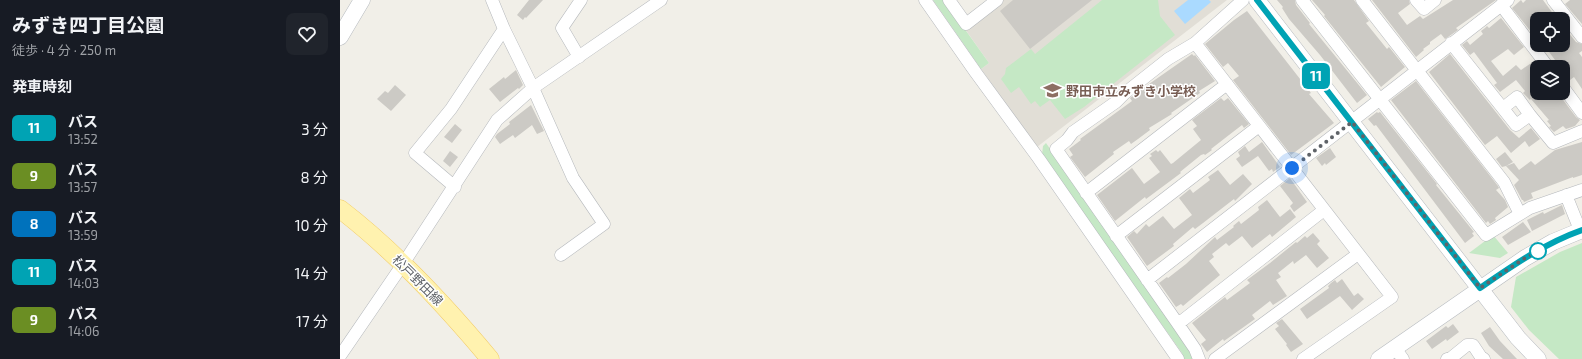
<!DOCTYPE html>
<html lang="ja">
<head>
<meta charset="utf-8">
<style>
	:root { --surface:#171b24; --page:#20242c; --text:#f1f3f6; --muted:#9ea1a6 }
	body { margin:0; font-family:"Exo 2","Noto Sans JP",sans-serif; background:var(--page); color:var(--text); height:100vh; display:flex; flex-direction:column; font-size:15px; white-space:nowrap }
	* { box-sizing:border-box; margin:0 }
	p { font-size:13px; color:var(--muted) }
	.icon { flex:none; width:22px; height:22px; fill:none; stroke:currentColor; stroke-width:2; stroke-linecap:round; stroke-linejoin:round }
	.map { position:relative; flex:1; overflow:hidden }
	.side { display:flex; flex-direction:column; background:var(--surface); width:340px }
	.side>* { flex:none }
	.badge { padding:0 8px; border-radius:6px; font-size:14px; line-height:26px }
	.tools { position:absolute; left:1190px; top:12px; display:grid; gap:8px }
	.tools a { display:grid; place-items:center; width:40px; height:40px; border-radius:8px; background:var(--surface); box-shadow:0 2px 10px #0003; font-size:20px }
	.you { position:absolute; width:20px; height:20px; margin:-10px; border:3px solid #fff; border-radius:50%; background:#1a73e8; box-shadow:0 0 0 6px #1a73e833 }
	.map>.badge { position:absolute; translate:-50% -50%; box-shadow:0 0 0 2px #fff }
	h2 { padding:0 12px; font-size:15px; line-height:36px }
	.round { display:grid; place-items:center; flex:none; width:42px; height:42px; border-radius:8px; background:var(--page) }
	.head { display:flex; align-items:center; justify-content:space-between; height:68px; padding:0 12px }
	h1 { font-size:19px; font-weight:700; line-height:30px }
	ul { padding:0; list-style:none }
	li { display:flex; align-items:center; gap:12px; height:48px; padding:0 12px }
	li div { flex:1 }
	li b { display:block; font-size:15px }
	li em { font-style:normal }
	li .badge { min-width:44px; font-weight:700; text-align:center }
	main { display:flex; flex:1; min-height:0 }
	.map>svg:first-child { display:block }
	.education { fill:#e1ded6 }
	.green { fill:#c5e8c5 }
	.water { fill:#aadaff }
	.building { fill:#cccac5 }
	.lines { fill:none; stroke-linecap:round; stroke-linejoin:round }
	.street-casing { stroke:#b5b8bc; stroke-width:13 }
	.secondary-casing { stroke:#b6babf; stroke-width:17 }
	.primary-casing { stroke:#f2c960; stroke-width:19 }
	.street { stroke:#fff; stroke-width:12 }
	.secondary { stroke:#fff; stroke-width:16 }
	.primary { stroke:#fff2af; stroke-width:18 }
	.line-casing { stroke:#fff; stroke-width:9 }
	.line { stroke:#00a3b4; stroke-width:6 }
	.walk { stroke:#5f6368; stroke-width:4; stroke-dasharray:0 7.2 }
	.stop-dot { fill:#fff; stroke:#00a3b4; stroke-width:2 }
	.labels { text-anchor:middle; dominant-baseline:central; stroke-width:3; stroke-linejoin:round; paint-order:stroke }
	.education-label { font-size:13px; font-weight:bold; fill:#785e54; stroke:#fff; text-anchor:start }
	.street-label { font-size:13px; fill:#5f6368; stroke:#fff }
</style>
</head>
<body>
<main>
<section class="side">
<div class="head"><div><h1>みずき四丁目公園</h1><p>徒歩 · 4 分 · 250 m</p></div><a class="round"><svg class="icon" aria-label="heart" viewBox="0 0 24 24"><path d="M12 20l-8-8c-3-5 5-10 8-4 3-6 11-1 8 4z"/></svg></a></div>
<h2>発車時刻</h2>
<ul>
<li><span class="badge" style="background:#00a3b4;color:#fff">11</span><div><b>バス</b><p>13:52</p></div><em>3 分</em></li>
<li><span class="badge" style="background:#6b8e23;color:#fff">9</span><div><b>バス</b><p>13:57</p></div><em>8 分</em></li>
<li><span class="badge" style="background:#0072bc;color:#fff">8</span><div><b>バス</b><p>13:59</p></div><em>10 分</em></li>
<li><span class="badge" style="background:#00a3b4;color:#fff">11</span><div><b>バス</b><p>14:03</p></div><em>14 分</em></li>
<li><span class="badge" style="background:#6b8e23;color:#fff">9</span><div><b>バス</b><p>14:06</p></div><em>17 分</em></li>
</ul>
</section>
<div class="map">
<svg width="1242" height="359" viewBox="0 0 1242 359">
	<rect width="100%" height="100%" fill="#f1efe8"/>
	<path class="education" d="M662,0H887L697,147L641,69L649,63L625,29Z"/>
	<path class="green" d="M593,0H604L649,63L641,69Z
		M762,0H818L820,16L835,35L744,107L725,119L710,100L700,107L695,101L691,104L679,87L671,93L661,79L665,74L666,68L691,49L695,54Z
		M706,143L851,351L854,359H844L842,353L702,155L703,146Z
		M1153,235L1168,253L1160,258L1129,253Z
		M1242,243V359H1219L1189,330L1171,307L1176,277L1220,252Z"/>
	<path class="water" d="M848,0H869L871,2L845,24L834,11Z"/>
	<path class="building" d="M189,0H203L186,18L185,17L183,20L177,15Z
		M673,0H752L690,49L660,11Z
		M937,0H955L956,5L970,23L969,24L1027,95L1017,103L980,55L949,19L942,8L943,7Z
		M972,0H1014L1029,21L1026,23L1047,49L1049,47L1065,67L1041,87L984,16L985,15Z
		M1032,0H1069L1070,4L1058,13L1067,25L1080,16L1083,19L1113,0H1156L1116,28L1118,30L1105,39L1101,34L1090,42V44L1083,49L1084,50L1076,57Z
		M1181,0L1183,3L1186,0H1203L1214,15L1209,19H1197V29L1192,33L1172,8Z
		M1230,0H1242V24L1225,4Z
		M907,11L971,93L969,94L994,123L951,155L893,80L899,76L888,63L883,67L865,44L894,20Z
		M1161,18L1184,47L1174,55L1168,49L1151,61L1163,76L1176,65L1181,70L1194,61L1197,65V93H1218L1236,117L1240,120L1235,126L1226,129L1223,126L1214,132L1209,127L1211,126L1207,121L1209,120L1191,99L1190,100L1183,93L1185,91L1176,80L1160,92L1154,85L1157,83L1134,52L1130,55L1122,45L1127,41L1130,45L1143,34L1141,31L1145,28L1147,26L1149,28Z
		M1223,26L1236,42L1242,44V51L1239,53L1242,57V89L1234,77L1230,80L1223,71V67H1215L1213,61L1215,60L1204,45H1223Z
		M852,54L854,56L855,55L875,81L859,91L860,93L831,113L832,114L809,128L810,130L798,139L791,144L789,141L773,152L774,154L745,177L730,157L733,155L729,149L741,140L740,139L792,101L790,98L799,91Z
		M1110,54L1170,130L1179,138L1191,128L1200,139L1189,147L1185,141L1171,153L1157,136L1145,145L1089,72Z
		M176,70L183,85L179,89L178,88L160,102L149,89L164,77L165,79Z
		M1076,81L1158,186L1159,188L1156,190L1165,200L1168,207L1155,218L1156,220L1150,224L1148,221L1146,223L1051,100Z
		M55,85L66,95L51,111L37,99L45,91L48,93Z
		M881,98L884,101L888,98L909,124L904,128L902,125L889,135L871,149L872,150L865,155L864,154L861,155L840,172L841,173L806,199L805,197L775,221L757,195L792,168L804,184L820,172L809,158L812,156L810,154L816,150L818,152L820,150L831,164L833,163L861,140L853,129L857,126L852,120Z
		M191,105L204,131L197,134L192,125L175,138L173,135L160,144L155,137L157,134L170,124L169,122Z
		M1037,112L1038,113L1040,112L1097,184L1096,185L1134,232L1132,233L1134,236L1125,243L1036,125L1034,126L1028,119Z
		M115,124L122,130L112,143L104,137Z
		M922,142L940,167L933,172L932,169L929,171L918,156L902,167L896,159L900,156L898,152L905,146L909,152Z
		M1242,142V175L1233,178V177L1191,193L1193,198L1184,202L1183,200H1182L1174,185L1179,180L1166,166L1162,167L1156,159L1165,152L1173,162L1166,166L1174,163L1179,170L1191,161L1195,165L1215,150Z
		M990,148L996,157L986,165L985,163L982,166L976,158Z
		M110,151L118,157L110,167L103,161Z
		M878,170L890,185L903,174L912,184L895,201L894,199L863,223L855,229L853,227L833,244L834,246L807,266L787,237L794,231L797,234L806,224L809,227L823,216L834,229L852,215L839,198L850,189L853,193L870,180L868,177Z
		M950,178L967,202L954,212L950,206L953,203L940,186Z
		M927,200L940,217L950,209L956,217L932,237L930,234L912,248L902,236L889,246L886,243L872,254L874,257L869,261L880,275L843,306L841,304L836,307L819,283L827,277L828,278L846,264L875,237L877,240L894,227L893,226L899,221L901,224L919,210L918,207Z
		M1222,205L1225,214L1192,231L1187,220L1203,212L1204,214Z
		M1183,222L1191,232L1168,245L1162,237Z
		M973,233L980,241L977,244L989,258L977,268L966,255L954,264L953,261L938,273L941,277L936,280L947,296L933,305L930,301L912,315L915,319L884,341L883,339L867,352L861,344L866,340L852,323L885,297L887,300L910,283L907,280L930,263L956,242L957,243L965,236L967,238Z
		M1002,279L1014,296L1018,293L1024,299L1012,310L1000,296L967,319L960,309L989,288L988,286L991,283L995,280L997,283Z
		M942,319L963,344L951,352L946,345L947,344L935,329L939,326L936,323Z
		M1113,324L1119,332L1107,341L1106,339L1092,349L1086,341L1106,326L1108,328Z
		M1150,327L1160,341L1177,359H1163L1149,346L1141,333Z"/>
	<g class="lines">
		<defs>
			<path id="street" d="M152,0L164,29L193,88L233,178L264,224L221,255
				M585,0L636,73L699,159L838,359
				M609,0L626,24L657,0
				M962,0L1146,235L1190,208L1242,190
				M1022,0L1164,182L1180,214
				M1076,0L1084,9L1095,0
				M1213,0L1242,37
				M1161,5L1208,67
				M855,43L1052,297L963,359
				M1111,43L1176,125L1190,115L1213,143L1242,131
				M239,57L222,28L241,0
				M1223,87L1242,113
				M1163,108L1177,97L1190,115
				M115,187L75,153L111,109L164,29
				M746,193L887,84
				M1226,195L1240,230
				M776,236L919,126
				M807,280L1168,0
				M838,324L984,210
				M1055,348L1063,359
				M0,356L63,264L157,120L193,88L321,0
				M859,359L855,349L838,324L716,149L727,140L733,132L776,102L785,93L828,59L855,43L903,0
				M875,359L1018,254
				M1107,359L1111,358L1127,345H1133L1141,357L1144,359"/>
			<path id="secondary" d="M917,0L1178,338L1198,359
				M0,37L22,0
				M1039,359L1185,258L1213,242L1242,230"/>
			<path id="primary" d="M0,209C56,252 105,305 150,359"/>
		</defs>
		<use href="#street" class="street-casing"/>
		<use href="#secondary" class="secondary-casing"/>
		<use href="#primary" class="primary-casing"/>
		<use href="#street" class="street"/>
		<use href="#secondary" class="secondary"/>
		<use href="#primary" class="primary"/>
	</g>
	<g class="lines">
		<defs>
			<path id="line" d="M917,0L1140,288C1172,266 1205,243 1242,230"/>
		</defs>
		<use href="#line" class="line-casing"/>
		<use href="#line" class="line"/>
		<path class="walk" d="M952,168L1012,122L1140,288L1185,258L1198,251"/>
	</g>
	<defs>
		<symbol id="school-bare" viewBox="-9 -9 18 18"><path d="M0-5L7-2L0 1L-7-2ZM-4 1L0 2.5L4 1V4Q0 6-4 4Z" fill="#8d6e63" stroke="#fff" stroke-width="2.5" paint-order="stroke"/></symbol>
	</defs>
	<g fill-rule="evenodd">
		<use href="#school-bare" x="700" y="78" width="25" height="25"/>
	</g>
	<circle class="stop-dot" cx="1198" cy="251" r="8"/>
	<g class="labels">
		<g class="education-label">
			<text x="726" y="91">野田市立みずき小学校</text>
		</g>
		<g class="street-label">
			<text transform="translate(78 280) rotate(45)">松戸野田線</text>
		</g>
	</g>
</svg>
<div class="tools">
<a><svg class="icon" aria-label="locate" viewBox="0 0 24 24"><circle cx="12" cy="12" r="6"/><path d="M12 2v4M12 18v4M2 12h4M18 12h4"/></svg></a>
<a><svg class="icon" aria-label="layers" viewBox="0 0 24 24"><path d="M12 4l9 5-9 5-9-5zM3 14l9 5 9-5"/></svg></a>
</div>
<div class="you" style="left:952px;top:168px"></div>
<b class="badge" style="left:976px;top:76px;background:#00a3b4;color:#fff">11</b>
</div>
</main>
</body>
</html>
